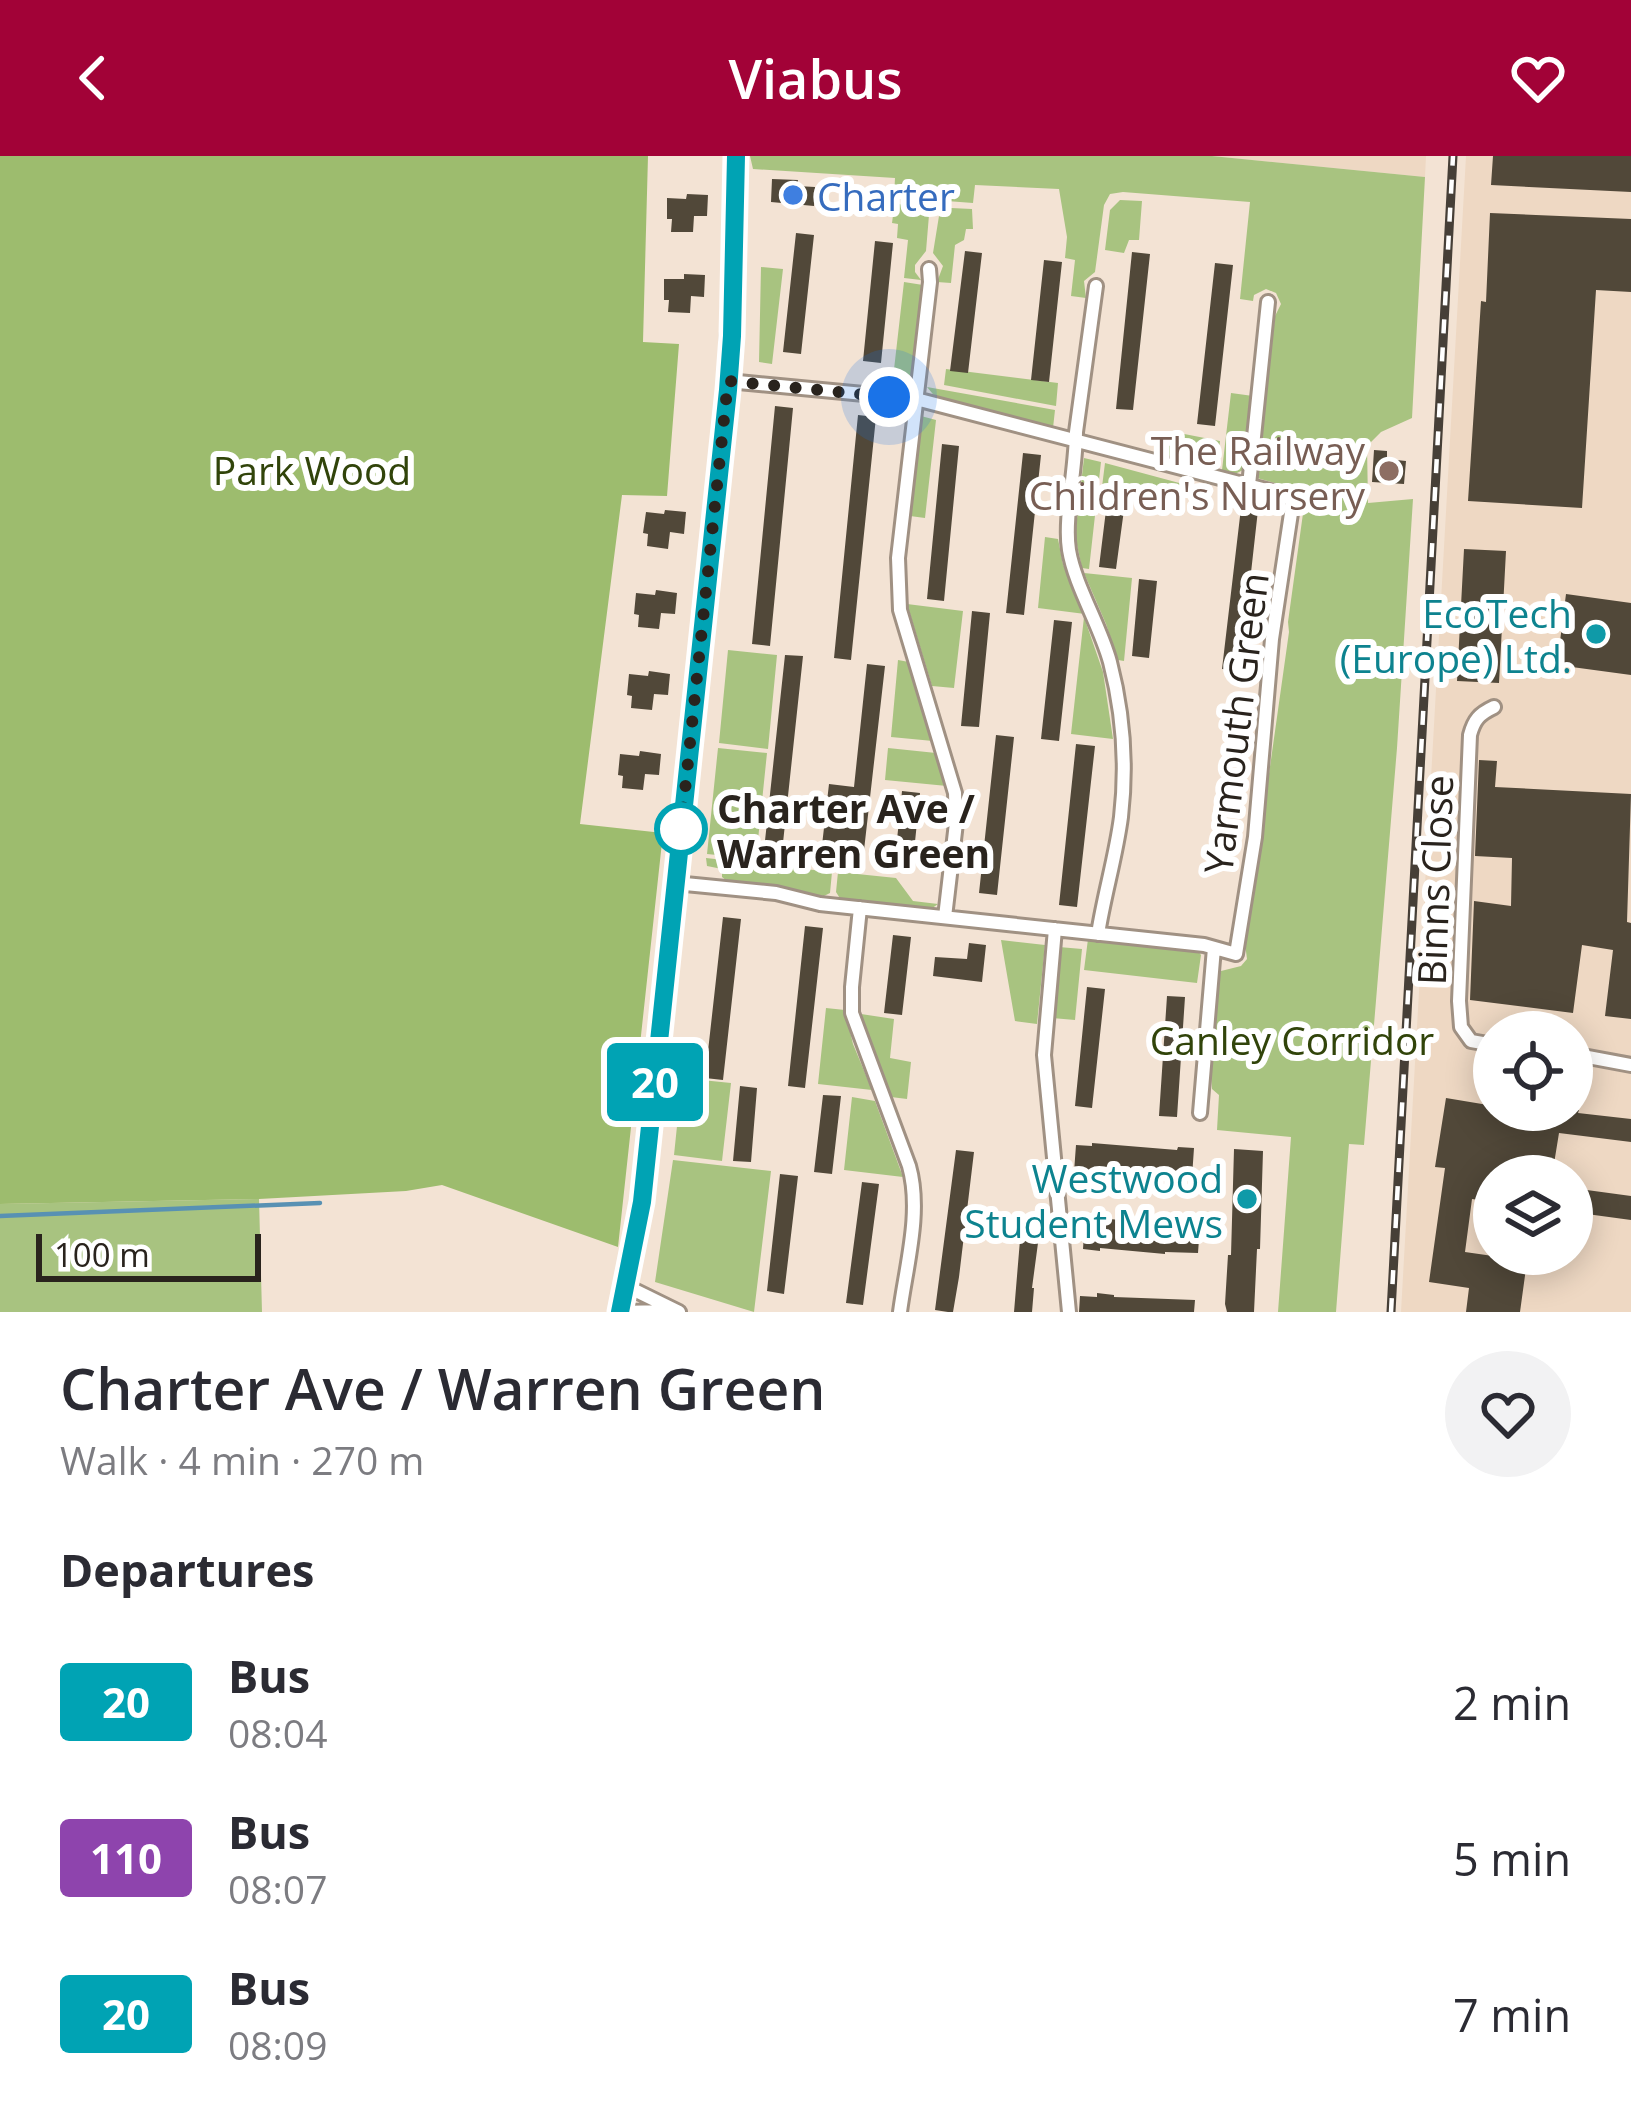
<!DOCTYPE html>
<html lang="en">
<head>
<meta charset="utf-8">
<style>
	:root { --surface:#fff; --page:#f2f2f3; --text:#2b2b33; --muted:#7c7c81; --accent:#a20237 }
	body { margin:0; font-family:"Open Sans",sans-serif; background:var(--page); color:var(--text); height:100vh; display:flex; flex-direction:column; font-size:45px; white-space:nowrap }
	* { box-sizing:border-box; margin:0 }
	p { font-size:39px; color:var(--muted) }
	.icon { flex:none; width:66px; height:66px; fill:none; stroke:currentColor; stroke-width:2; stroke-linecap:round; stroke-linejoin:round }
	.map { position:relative; height:1156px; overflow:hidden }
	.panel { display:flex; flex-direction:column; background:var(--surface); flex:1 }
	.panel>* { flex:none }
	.badge { padding:0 24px; border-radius:9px; font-size:42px; line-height:78px }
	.controls { position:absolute; left:1473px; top:855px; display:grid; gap:24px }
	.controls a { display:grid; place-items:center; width:120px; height:120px; border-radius:50%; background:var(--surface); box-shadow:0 6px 30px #0003; font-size:60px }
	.scale { position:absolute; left:36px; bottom:30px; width:225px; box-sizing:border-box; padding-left:12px; border:6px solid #29231d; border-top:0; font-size:33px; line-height:42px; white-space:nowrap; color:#29231d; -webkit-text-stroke:9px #fff; paint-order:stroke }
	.you { position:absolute; width:60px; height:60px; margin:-30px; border:9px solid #fff; border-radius:50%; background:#1a73e8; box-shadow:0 0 0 18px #1a73e833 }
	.map>.badge { position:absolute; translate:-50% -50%; box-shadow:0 0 0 6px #fff }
	h2 { padding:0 60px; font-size:45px; line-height:108px }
	.round { display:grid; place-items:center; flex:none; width:126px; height:126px; border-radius:63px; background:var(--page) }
	.overview { display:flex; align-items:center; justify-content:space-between; height:204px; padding:0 60px }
	h1 { font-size:57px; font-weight:600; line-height:90px }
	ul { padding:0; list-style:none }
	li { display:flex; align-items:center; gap:36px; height:156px; padding:0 60px }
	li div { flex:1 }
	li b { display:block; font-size:45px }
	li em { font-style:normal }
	li .badge { min-width:132px; font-weight:700; text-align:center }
	header { display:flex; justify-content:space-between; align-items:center; height:156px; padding:0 60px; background:var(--accent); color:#fff; font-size:54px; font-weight:600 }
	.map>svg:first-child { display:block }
	.built { fill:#eed8c3; fill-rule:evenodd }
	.green { fill:#a8c380 }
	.forest { fill:#9dbc6e }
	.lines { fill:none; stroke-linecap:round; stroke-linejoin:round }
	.stream { stroke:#5891b3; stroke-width:4.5 }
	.building { fill:#514839 }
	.street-casing { stroke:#a09183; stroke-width:18 }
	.secondary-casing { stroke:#a09183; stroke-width:22 }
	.street { stroke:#fff; stroke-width:12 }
	.secondary { stroke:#fff; stroke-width:16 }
	.rail-casing { stroke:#463f37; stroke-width:9 }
	.rail { stroke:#fff; stroke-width:4.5; stroke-dasharray:14; stroke-linecap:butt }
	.line-casing { stroke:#fff; stroke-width:27 }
	.line { stroke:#00a3b4; stroke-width:18 }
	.walk { stroke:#29231d; stroke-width:12; stroke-dasharray:0 21.6 }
	.shop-dot { fill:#3f7fe0; stroke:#fff; stroke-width:4.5 }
	.education-dot { fill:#8d6e63; stroke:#fff; stroke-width:4.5 }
	.culture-dot { fill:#0f9aa8; stroke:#fff; stroke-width:4.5 }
	.stop-dot { fill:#fff; stroke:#00a3b4; stroke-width:6 }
	.labels { text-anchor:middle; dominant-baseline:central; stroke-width:12; stroke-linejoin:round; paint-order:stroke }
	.shop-label { font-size:39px; fill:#366cbe; stroke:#fff; text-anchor:start }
	.education-label { font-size:39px; fill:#785e54; stroke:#fff; text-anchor:end }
	.park-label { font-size:39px; fill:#31440a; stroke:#fff }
	.culture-label { font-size:39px; fill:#0d838f; stroke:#fff; text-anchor:end }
	.street-label { font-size:39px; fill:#29231d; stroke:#fff }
	.stop-label { font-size:39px; font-weight:bold; fill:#29231d; stroke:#fff; text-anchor:start }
</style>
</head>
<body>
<header><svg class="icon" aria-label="back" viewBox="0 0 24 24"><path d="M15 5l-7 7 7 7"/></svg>Viabus<svg class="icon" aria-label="heart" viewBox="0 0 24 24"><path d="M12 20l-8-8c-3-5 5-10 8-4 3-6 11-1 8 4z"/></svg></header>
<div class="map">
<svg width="1631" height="1156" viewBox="0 0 1631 1156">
	<rect width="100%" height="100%" fill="#f3e3d4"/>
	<path class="built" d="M1212,0H1426L1425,21Z
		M1466,0H1631V1156H1401ZM1494,876H1572V954H1494ZM1494,1020H1572V1098H1494Z"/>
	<path class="green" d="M750,0H1212L1425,21L1412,262L1381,276L1367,290L1368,347L1413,343L1397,592L1364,989L1349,988L1336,1156H1278L1291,981L1217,974L1219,939L1212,933L1210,910L1217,823L1221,815L1241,810L1247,803L1245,788L1289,476L1288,466L1305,343L1296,333L1257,322L1275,160L1281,148L1276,137L1266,133L1254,139L1253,145L1240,143L1250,46L1123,36L1110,38L1104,49L1095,116L1084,125L1086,142L1071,140L1075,104L1065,102L1067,81L1059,33L975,29L973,47L894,41L895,22L753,13Z
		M1120,44L1142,45L1139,84H1129L1124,97L1105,94L1110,54Z
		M898,48L923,51L929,59L926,95L915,109V116L921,124L904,122L908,84L897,82L898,68L892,67L894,52Z
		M951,52L972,53L973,73H966L964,84L955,89L951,127L937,126L943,110L933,97L939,60Z
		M761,111L783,113L772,208L759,206Z
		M904,126L923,129L913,224L893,222Z
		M946,213L1058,227L1056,250L944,229Z
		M927,231L1055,254L1053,272L937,243Z
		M1231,237L1253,240L1245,310L1243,314L1235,318L1222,314Z
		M921,260L936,264L925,362L910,360Z
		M1169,275L1220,285L1217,314L1166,301Z
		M1084,302L1101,306L1089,413L1082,412L1075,380Z
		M1105,307L1183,328L1182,340L1102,331Z
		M1045,381L1058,383L1063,408L1085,458L1038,452Z
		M1084,417L1132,422L1124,505L1118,504L1106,468Z
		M907,448L963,455L954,532L932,530Z
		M1084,461L1103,516L1113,583L1071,578Z
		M728,494L777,499L768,593L719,587Z
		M898,504L909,506L933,585L891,581Z
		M718,592L767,597L756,703L707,698Z
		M888,592L936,597L947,630L885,624Z
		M706,702L832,716L830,737L822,741L781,731L727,725L722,721V713L707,710Z
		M838,716L896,722L913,745L938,748L931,753L841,744L836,736Z
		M1088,783L1198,795L1201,799L1197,827L1084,814Z
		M1001,784L1045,789L1037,868L1015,865Z
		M1059,791L1082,793L1075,864L1052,862Z
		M826,852L845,854L853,888L872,934L818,928Z
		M861,858L894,863L890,902L911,906L907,943L891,941Z
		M682,922L731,927L722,1005L674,999Z
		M852,941L875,945L903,1021L844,1014Z
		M673,1004L771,1015L754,1156L655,1126Z
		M259,1043L262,1156H0V1048Z"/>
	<path class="forest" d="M0,0H648L643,186L679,188L667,340L622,339L580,668L663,677L618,1091L442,1029L406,1035L259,1043L0,1048Z"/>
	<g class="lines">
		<path class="stream" d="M0,1060L320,1047"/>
	</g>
	<path class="building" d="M1493,0H1631V36L1491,29Z
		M772,23L798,24L797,30L815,31L814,50L771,46Z
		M687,38L708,39L707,60H694L693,76H671L672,63H667V42L686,43Z
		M1490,57L1631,63V136L1596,134L1582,352L1468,345L1481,145L1486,146Z
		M796,77L814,79L801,198L783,196Z
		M875,85L893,87L881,207L863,205Z
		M965,95L982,97L968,217L950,215Z
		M1132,96L1150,98L1133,254L1116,253Z
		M1044,104L1062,106L1049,226L1031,224Z
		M1215,107L1233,109L1215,270L1197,268Z
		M684,118L705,119L704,141L691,140L690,157L668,156L669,144H664V123H684Z
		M775,250L793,252L770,490L752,488Z
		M858,259L876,261L851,504L834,502Z
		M942,288L959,290L944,445L927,443Z
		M1374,294L1387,295V303L1406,305L1404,328L1372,326Z
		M1023,297L1041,299L1024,459L1006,457Z
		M1108,338L1126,339L1116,413L1099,411Z
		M1241,352L1258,354L1240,515L1222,513Z
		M665,354L686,356L684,378L670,376L668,393L647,390L648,378L643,377L646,356L664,358Z
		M1464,393L1506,395L1499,527L1457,525Z
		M1139,423L1157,425L1149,502L1132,500Z
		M656,434L677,437L675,458L661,457L659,473L638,471L639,459L634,458L636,437L655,439Z
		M1566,438L1631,447V519L1557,509Z
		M972,455L990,457L979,571L961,570Z
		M1054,464L1072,466L1059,585L1041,583Z
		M785,499L803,500L782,696L764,694Z
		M867,508L885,510L863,703L821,698L829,628L854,631Z
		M649,515L670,518L668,539L654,538L652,554L631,552L632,540L627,539L629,518L648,520Z
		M996,579L1014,581L997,739L979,737Z
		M1076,588L1095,590L1077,751L1059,749Z
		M640,595L661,598L659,619L645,618L643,634L622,632L623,620L618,619L620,598L639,600Z
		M1479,604L1497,605L1495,631L1631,638L1627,766L1631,767V863L1605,860L1613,794L1582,789L1573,857L1470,844L1474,745L1511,750L1512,702L1475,700Z
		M902,635L920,637L912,715L894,713Z
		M723,761L741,763L723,924L705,922Z
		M805,770L823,772L805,932L788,930Z
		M893,779L911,781L902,859L884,857Z
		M969,787L986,789L982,826L933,820L935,801L967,803Z
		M1087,831L1105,833L1092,952L1075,950Z
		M1167,840L1185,841L1177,961L1159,960Z
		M740,930L757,932L751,1006L733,1005Z
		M823,939L841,940L832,1018L814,1016Z
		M1446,942L1494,950V954L1546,961L1547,954H1579L1578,957L1631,963V986L1559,977L1552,1020H1494V1046L1472,1043L1465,1096L1527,1105L1520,1156H1466L1469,1132L1429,1126L1445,1012L1435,1011Z
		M1092,987L1177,994L1178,991L1194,992L1192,1021H1158V1019L1133,1017V1020L1091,1015V1017L1074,1016L1076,989L1092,990Z
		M1234,993L1263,995L1260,1093H1257L1254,1156H1227L1225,1148L1228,1099H1231Z
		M956,994L974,996L959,1121L953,1156H948L935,1154Z
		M780,1018L798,1020L784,1138L767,1135Z
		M862,1026L879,1028L863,1149L846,1147Z
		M1572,1032L1631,1040V1064L1572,1056Z
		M1102,1062L1119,1064L1118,1067L1200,1069L1198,1097L1165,1096V1098L1100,1092V1095L1083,1093L1085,1064L1102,1066Z
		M1020,1084L1038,1087L1032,1132H1034L1032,1156H1014Z
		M1097,1137L1114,1139V1141L1195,1144L1194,1156H1079L1080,1140L1097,1141Z"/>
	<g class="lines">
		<defs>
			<path id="street" d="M929,113L930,126L898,402L900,454L955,637L956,667L945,761
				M1096,130L1076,276C1076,312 1064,363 1069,394C1075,430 1100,469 1110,506C1123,556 1127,609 1121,661C1116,700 1104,739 1098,778
				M1249,329L1268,146
				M1494,551C1479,558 1474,564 1470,579L1459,845L1461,871L1471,885L1494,889
				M675,727L776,737L820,748L1204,789L1236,798L1255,681L1272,483L1293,344L1274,336L916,243L728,225
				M860,752L852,831V857L909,1010C922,1056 906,1110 900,1156
				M1055,773L1044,899L1069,1156
				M1572,898L1631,909
				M1200,957L1214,792
				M626,1130L679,1156
				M620,1156L668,1155"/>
			<path id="secondary" d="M620,1156L642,1046L728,234L736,0"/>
		</defs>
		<use href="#street" class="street-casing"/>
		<use href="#secondary" class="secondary-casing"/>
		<use href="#street" class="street"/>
		<use href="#secondary" class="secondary"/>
		<defs>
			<path id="rail" d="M1391,1156L1453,0"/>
		</defs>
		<use href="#rail" class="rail-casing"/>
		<use href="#rail" class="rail"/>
	</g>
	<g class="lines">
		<defs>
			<path id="line" d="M620,1156L642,1046L728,234L732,180L736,0"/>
		</defs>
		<use href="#line" class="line-casing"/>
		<use href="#line" class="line"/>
		<path class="walk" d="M681,673L728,225L889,241"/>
	</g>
	<circle class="shop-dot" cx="793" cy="39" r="12"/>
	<circle class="education-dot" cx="1389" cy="315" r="12"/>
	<g class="culture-dot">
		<circle cx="1596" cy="478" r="12"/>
		<circle cx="1247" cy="1043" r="12"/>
	</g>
	<circle class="stop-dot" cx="681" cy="673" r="24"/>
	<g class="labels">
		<g class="shop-label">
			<text x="817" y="39">Charter</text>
		</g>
		<g class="education-label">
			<text x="1365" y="293">The Railway<tspan x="1365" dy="45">Children's Nursery</tspan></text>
		</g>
		<g class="park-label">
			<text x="312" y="313">Park Wood</text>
			<text x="1292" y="883">Canley Corridor</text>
		</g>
		<g class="culture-label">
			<text x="1572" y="456">EcoTech<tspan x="1572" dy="45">(Europe) Ltd.</tspan></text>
			<text x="1223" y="1021">Westwood<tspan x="1223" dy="45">Student Mews</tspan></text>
		</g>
		<g class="street-label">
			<text transform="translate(1235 567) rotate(-83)">Yarmouth Green</text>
			<text transform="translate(1434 724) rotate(-88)">Binns Close</text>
		</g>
		<g class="stop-label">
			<text x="717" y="651">Charter Ave /<tspan x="717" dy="45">Warren Green</tspan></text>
		</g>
	</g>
</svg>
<div class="controls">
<a><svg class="icon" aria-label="locate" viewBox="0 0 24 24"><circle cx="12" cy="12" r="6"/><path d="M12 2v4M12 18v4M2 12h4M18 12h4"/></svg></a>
<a><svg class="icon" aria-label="layers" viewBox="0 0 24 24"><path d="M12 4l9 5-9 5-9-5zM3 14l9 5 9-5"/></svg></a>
</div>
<div class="scale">100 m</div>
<div class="you" style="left:889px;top:241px"></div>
<b class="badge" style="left:655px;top:926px;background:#00a3b4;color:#fff">20</b>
</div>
<section class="panel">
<div class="overview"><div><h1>Charter Ave / Warren Green</h1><p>Walk · 4 min · 270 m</p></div><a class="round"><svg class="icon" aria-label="heart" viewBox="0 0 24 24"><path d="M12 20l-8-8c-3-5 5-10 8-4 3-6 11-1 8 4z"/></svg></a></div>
<h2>Departures</h2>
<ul>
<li><span class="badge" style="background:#00a3b4;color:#fff">20</span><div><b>Bus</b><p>08:04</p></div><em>2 min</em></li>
<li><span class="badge" style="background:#8e44ad;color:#fff">110</span><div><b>Bus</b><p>08:07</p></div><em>5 min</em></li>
<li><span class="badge" style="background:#00a3b4;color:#fff">20</span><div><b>Bus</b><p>08:09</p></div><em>7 min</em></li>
</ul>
</section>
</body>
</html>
